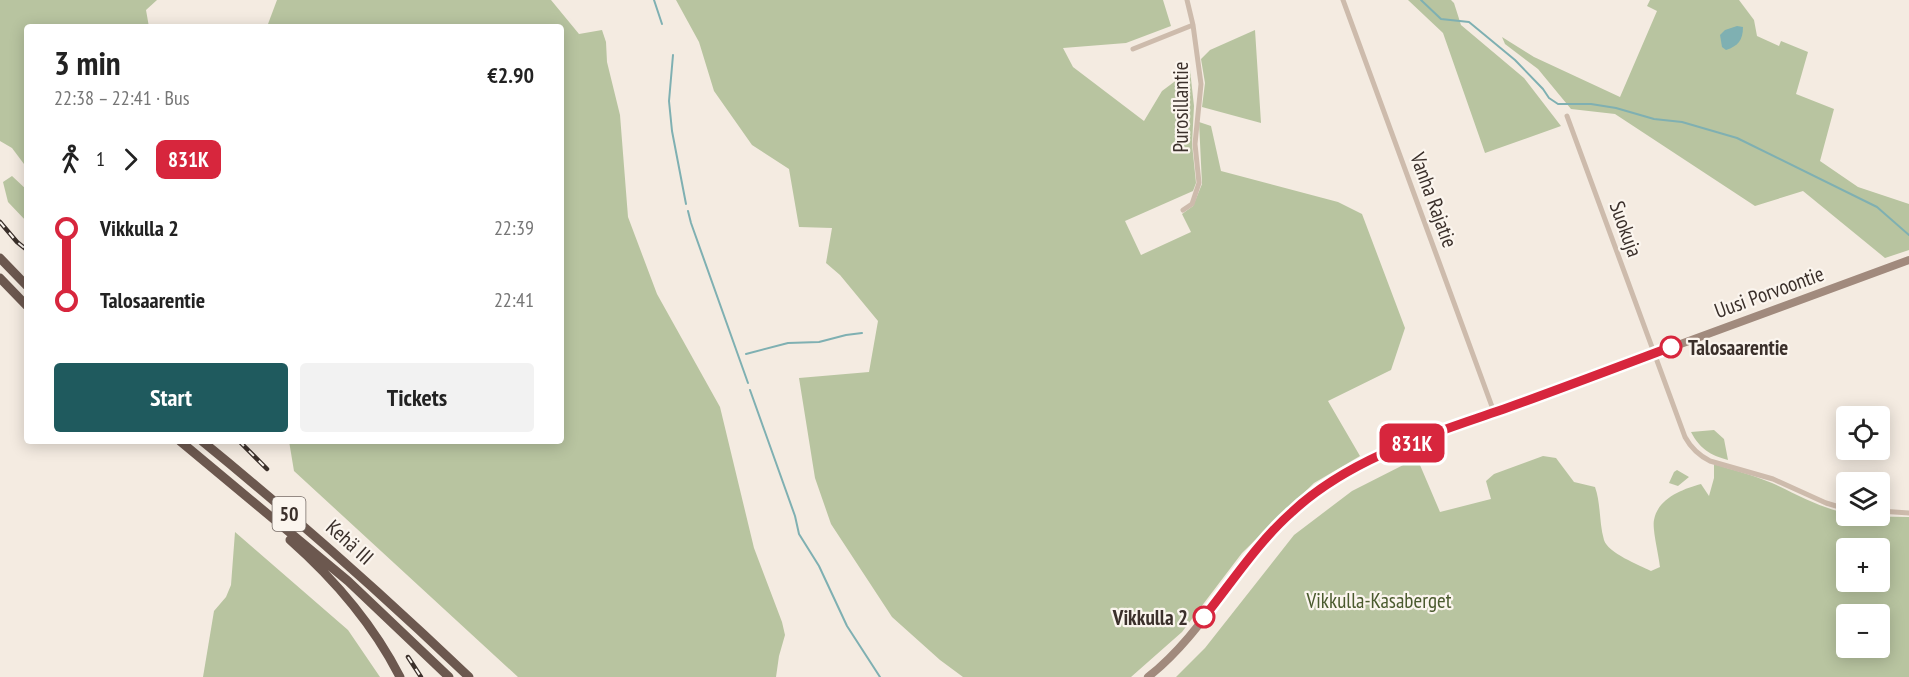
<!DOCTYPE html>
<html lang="en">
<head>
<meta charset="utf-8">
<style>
	:root { --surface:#fff; --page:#f2f2f2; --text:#222; --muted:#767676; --accent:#1f5a5e }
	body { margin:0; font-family:"PT Sans Narrow",sans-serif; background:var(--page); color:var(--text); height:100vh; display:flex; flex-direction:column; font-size:22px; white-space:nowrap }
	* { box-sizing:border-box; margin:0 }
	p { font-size:20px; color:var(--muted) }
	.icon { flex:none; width:33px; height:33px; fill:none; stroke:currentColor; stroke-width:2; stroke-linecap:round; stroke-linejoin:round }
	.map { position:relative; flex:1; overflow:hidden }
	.details { position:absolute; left:24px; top:24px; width:540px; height:420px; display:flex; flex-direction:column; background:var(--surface); border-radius:6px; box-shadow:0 3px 15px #0003 }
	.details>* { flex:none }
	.badge { padding:0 12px; border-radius:9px; font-size:21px; line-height:39px }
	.controls { position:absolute; left:1836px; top:406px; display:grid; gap:12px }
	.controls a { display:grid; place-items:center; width:54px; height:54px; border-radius:6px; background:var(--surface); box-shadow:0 3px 15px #0003; font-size:30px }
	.map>.badge { position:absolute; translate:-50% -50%; box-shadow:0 0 0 3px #fff }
	.legs { display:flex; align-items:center; gap:9px; height:66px; padding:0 30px; font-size:20px }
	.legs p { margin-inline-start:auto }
	.headline { display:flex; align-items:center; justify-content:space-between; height:102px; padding:0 30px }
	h1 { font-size:33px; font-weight:700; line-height:45px }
	.primary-button { display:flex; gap:12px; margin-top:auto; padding:12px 30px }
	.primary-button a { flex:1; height:69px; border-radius:6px; background:var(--accent); color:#fff; font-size:24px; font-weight:700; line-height:69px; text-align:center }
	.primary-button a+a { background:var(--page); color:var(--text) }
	ul { padding:0 30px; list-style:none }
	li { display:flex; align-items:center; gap:21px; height:72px; font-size:22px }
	li i { display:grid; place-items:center; width:9px; height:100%; margin:0 8px; background:currentColor }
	li i::after { content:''; width:15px; height:15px; margin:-8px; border:4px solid; border-radius:50%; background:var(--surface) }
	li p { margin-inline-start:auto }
	li:first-child i { background:linear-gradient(#0000 50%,currentColor 0) }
	li:last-child i { background:linear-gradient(currentColor 50%,#0000 0) }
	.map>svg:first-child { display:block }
	.green { fill:#b8c4a0; fill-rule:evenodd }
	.water { fill:#7fb0b2 }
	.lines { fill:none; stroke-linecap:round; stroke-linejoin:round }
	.stream { stroke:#7fb0b2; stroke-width:2 }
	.minor { stroke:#cdbbac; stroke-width:5 }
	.secondary { stroke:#a18a7d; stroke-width:8 }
	.trunk { stroke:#6c584f; stroke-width:9 }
	.rail-casing { stroke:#3b302b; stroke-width:4.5 }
	.rail { stroke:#fbf5ee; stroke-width:2; stroke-dasharray:7; stroke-linecap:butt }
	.line-1-casing { stroke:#fff; stroke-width:14 }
	.line-1 { stroke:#d7263d; stroke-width:9 }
	.stop-1-dot { fill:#fff; stroke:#d7263d; stroke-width:3 }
	.labels { text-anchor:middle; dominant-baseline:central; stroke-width:4.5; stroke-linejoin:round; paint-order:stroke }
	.shield { fill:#fbf5ee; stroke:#756b66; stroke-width:1.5 }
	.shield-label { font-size:20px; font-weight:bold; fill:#3b302b }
	.street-label { font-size:21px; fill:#3b302b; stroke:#fbf5ee }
	.stop-label { font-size:21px; font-weight:bold; fill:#3b302b; stroke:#fbf5ee; text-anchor:start }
	.park-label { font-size:21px; fill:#4a5a2e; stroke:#fbf5ee }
</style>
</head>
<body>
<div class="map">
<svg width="1909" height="677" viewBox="0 0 1909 677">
	<rect width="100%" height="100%" fill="#f4ebe1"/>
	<path class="green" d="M0,0H157L146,10L149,27H27V168L12,148L0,141Z
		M277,0H551L579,34L602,30L606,42L607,62L620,115L628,217L657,294L720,407L754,548L782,622L785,635L779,656L776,677H518L294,471L289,441H561V27H262V25L268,24Z
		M676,0H1163L1171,26L1126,43L1063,48L1073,67L1144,121L1162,91L1190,70L1194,106L1192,144L1196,183L1193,191L1125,221L1141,255L1191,232L1182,214L1193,206L1202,184L1199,122L1211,126L1221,171L1338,202L1362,214L1405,328L1391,370L1328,401L1360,456L1314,483L1242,553L1182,632L1131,677H963L940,660L892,617L831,524L815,478L799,378L869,372L878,321L840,275L826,263L832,228L799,227L789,169L752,145L714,91L699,42Z
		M1408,0H1451L1454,3L1461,25L1524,78L1561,126L1485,153L1443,33Z
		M1650,0H1739L1754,20L1757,36L1779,46L1781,41L1808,52L1796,94L1834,109L1820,161L1858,187L1909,204V250L1885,258L1803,191L1755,206L1615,114L1571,109L1538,69L1505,44L1502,37L1534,57L1620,97L1657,11L1647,6Z
		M1255,30L1261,123L1202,107L1205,83L1201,59L1210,50Z
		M12,176L27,190V222L8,202L3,182Z
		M1714,430L1724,439L1728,460C1710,455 1700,449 1691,432Z
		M1543,456L1556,458L1574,482L1595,487C1601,504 1599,523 1604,540C1608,553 1639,565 1651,571L1660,567C1659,556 1652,529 1654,520C1658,498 1683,489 1701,484L1709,496L1714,478V464C1733,470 1753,475 1772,483C1796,494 1820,508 1846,513V516L1909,517V677H1176L1205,648L1294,535L1352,491L1417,458L1440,512L1491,499L1486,481L1494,474ZM1846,549H1880V582H1846ZM1846,615H1880V648H1846Z
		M1677,470L1689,477L1678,486L1669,483L1674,472Z
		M235,532L348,630L380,677H203L214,611L226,597L231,585Z"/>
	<path class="water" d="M1737,26L1743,27C1743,40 1738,46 1726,50L1722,47L1720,35L1725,30Z"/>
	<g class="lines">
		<path class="stream" d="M654,0L662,24
			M1421,0L1441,19L1469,22L1515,60L1543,89L1549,98L1558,104H1591L1616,108L1654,119L1682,122L1737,138L1877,207L1909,235
			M673,55L669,101L672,131L686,204
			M688,211L691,223L748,383
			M746,354L788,343L819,342L846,335L862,333
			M750,390L795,516L799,534L819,566L847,626L880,677"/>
		<path class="minor" d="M1343,0L1494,412
			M1133,49L1193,25
			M1567,116L1685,437C1691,448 1698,455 1710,461L1773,479L1826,503L1846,509
			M1183,210L1192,204L1199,183L1195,144L1201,84L1193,25L1187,0
			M1880,511L1909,513"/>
		<path class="secondary" d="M1148,677C1189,645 1217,599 1249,559C1298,499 1341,469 1414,442L1909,260"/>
		<path class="trunk" d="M0,258L27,286
			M0,278L27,306
			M180,441L348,581L449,677
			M202,441C294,516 383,595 469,677
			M290,540C333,578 374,626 400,677"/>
		<defs>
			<path id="rail" d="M0,222L17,242L27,250
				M239,441L267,469
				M408,657L421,677"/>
		</defs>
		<use href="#rail" class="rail-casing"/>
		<use href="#rail" class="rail"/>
	</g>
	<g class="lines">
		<defs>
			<path id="line-1" d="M1204,617C1232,582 1258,542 1292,512C1350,458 1431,434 1504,409C1560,389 1615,368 1671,347"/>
		</defs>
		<use href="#line-1" class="line-1-casing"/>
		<use href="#line-1" class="line-1"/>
	</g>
	<g class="stop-1-dot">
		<circle cx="1671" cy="347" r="10"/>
		<circle cx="1204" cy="617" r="10"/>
	</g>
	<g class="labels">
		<rect class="shield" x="272.5" y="497" width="33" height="34" rx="4.5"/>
		<g class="shield-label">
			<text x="289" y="514">50</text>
		</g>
		<g class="street-label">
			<text transform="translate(1180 107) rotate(-90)">Purosillantie</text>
			<text transform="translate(1434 200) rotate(70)">Vanha Rajatie</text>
			<text transform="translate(1626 229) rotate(70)">Suokuja</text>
			<text transform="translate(1769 292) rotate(-20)">Uusi Porvoontie</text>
			<text transform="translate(350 542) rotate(42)">Kehä III</text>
		</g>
		<g class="stop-label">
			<text x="1688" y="347">Talosaarentie</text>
			<text x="1188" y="617" text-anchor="end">Vikkulla 2</text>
		</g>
		<g class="park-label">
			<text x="1379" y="600">Vikkulla-Kasaberget</text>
		</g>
	</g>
</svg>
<div class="controls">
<a><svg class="icon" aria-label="locate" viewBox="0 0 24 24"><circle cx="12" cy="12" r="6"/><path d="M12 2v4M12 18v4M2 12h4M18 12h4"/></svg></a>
<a><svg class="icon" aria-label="layers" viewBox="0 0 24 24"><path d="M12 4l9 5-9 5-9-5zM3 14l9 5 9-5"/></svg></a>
<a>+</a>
<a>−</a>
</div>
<b class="badge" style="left:1412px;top:443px;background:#d7263d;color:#fff">831K</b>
<section class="details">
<div class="headline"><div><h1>3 min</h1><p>22:38 – 22:41 · Bus</p></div><b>€2.90</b></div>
<div class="legs"><svg class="icon" aria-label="walk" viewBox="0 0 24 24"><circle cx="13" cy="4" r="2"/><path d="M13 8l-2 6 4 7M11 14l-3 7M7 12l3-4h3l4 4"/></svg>1<svg class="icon" aria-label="forward" viewBox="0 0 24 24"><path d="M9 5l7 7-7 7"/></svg><b class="badge" style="background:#d7263d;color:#fff">831K</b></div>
<ul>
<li><i style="color:#d7263d"></i><b>Vikkulla 2</b><p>22:39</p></li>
<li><i style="color:#d7263d"></i><b>Talosaarentie</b><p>22:41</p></li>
</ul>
<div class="primary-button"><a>Start</a><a>Tickets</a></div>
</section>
</div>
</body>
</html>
